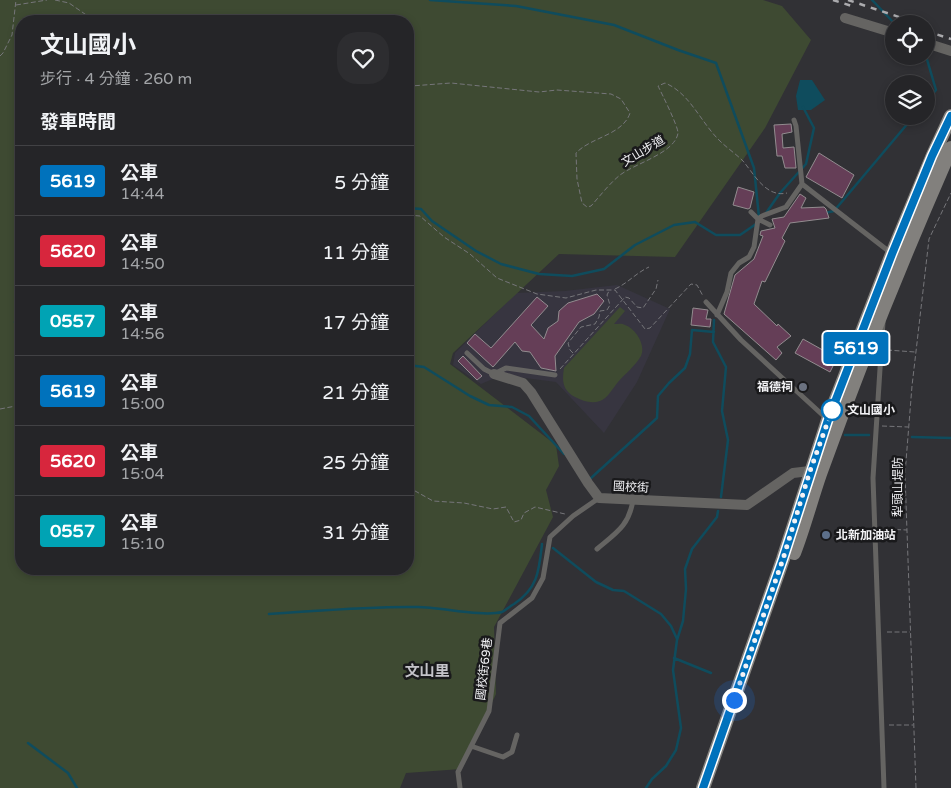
<!DOCTYPE html>
<html lang="zh-TW">
<head>
<meta charset="utf-8">
<style>
	:root { --surface:#252528; --page:#2d2d30; --text:#f1f3f6; --muted:#a3a5a8; --line:#424245 }
	body { margin:0; font-family:"Varela Round","Noto Sans TC",sans-serif; background:var(--page); color:var(--text); height:100vh; display:flex; flex-direction:column; font-size:19px; white-space:nowrap }
	* { box-sizing:border-box; margin:0 }
	p { font-size:16px; color:var(--muted) }
	.icon { flex:none; width:28px; height:28px; fill:none; stroke:currentColor; stroke-width:2; stroke-linecap:round; stroke-linejoin:round }
	.map { position:relative; flex:1; overflow:hidden }
	.details { position:absolute; left:15px; top:15px; width:399px; height:560px; display:flex; flex-direction:column; background:var(--surface); border-radius:20px; box-shadow:0 2px 8px #0003,0 0 0 1px var(--line) }
	.details>* { flex:none }
	.badge { padding:0 10px; border-radius:4px; font-size:18px; line-height:32px }
	.fabs { position:absolute; left:885px; top:15px; display:grid; gap:10px }
	.fabs a { display:grid; place-items:center; width:50px; height:50px; border-radius:50%; background:var(--surface); box-shadow:0 2px 8px #0003,0 0 0 1px var(--line); font-size:25px }
	.you { position:absolute; width:25px; height:25px; margin:-12px; border:4px solid #fff; border-radius:50%; background:#1a73e8; box-shadow:0 0 0 8px #1a73e833 }
	.map>.badge { position:absolute; translate:-50% -50%; box-shadow:0 0 0 2px #fff }
	h2 { padding:0 25px; font-size:19px; line-height:45px }
	.round { display:grid; place-items:center; flex:none; width:52px; height:52px; border-radius:20px; background:var(--page) }
	.summary { display:flex; align-items:center; justify-content:space-between; height:85px; padding:0 25px }
	h1 { font-size:24px; font-weight:700; line-height:38px }
	ul { padding:0; list-style:none }
	li { display:flex; align-items:center; gap:15px; height:70px; padding:0 25px; border-top:1px solid var(--line) }
	li div { flex:1 }
	li b { display:block; font-size:19px }
	li em { font-style:normal }
	li .badge { min-width:55px; font-weight:700; text-align:center }
	.map>svg:first-child { display:block }
	.built { fill:#373540 }
	.green { fill:#3e4a32; fill-rule:evenodd }
	.water { fill:#0f4c5d }
	.lines { fill:none; stroke-linecap:round; stroke-linejoin:round }
	.stream { stroke:#0f4c5d; stroke-width:2.5 }
	.building { fill:#653e57; stroke:#928c8f }
	.path { stroke:#76767a; stroke-width:1; stroke-dasharray:5 2.5; stroke-linecap:butt }
	.service { stroke:#656462; stroke-width:5 }
	.minor { stroke:#656462; stroke-width:10 }
	.secondary { stroke:#82807d; stroke-width:14 }
	.rail { stroke:#ababae; stroke-width:2.5; stroke-dasharray:6 6; stroke-linecap:butt }
	.line-casing { stroke:#fff; stroke-width:11 }
	.line { stroke:#0072bc; stroke-width:8 }
	.walk { stroke:#f3f3f6; stroke-width:5; stroke-dasharray:0 9 }
	.worship-dot { fill:#6b7280; stroke:#19191b; stroke-width:2 }
	.stop-dot { fill:#fff; stroke:#0072bc; stroke-width:2.5 }
	.service-dot { fill:#5c6f8a; stroke:#19191b; stroke-width:2 }
	.labels { text-anchor:middle; dominant-baseline:central; stroke-width:5; stroke-linejoin:round; paint-order:stroke }
	.street-label { font-size:12px; fill:#f3f3f6; stroke:#19191b }
	.poi-label { font-size:12px; font-weight:bold; fill:#f3f3f6; stroke:#19191b; text-anchor:end }
	.stop-label { font-size:12px; font-weight:bold; fill:#f3f3f6; stroke:#19191b; text-anchor:start }
	.quarter-label { font-size:15px; font-weight:bold; fill:#c4c3c9; stroke:#19191b }
</style>
</head>
<body>
<div class="map">
<svg width="951" height="788" viewBox="0 0 951 788">
	<rect width="100%" height="100%" fill="#313135"/>
	<path class="built" d="M617,285L670,309L637,382L604,433L556,382L502,375L481,384L453,365L455,353L516,293L565,291Z"/>
	<path class="green" d="M0,0H763L782,6L811,40L765,128L675,257L559,254L453,353L450,364L556,445L559,466L546,490L553,517L494,627L496,694L461,769L406,773L400,788H0ZM21,21H408V569H21Z
		M620,307L625,311L614,324C618,324 622,323 625,325C636,329 646,345 641,356C636,365 625,374 618,382C613,388 607,399 600,401C591,404 583,401 575,397C562,390 562,380 564,368Z"/>
	<path class="water" d="M800,80H812L825,100L811,110H798L796,96Z"/>
	<g class="lines">
		<path class="stream" d="M430,0L516,6L614,25L678,50L716,63L754,168L759,217
			M872,0L895,24
			M926,56L936,90L926,102
			M408,208L421,209L432,221L476,251L501,264L539,274L572,276L604,269L635,245L674,225L695,222L716,235H740L756,224
			M766,213L780,193L806,164L814,128L803,107
			M825,213L834,211L914,116
			M714,320L713,342L726,367L722,411L728,440L721,497
			M15,322L21,323
			M408,365L424,367L470,396L489,405L512,407L529,416L564,454
			M845,435H869
			M912,437L951,438
			M591,478L657,418L658,396L669,383L685,368L690,354L692,330L714,332
			M553,548L596,582L613,590L624,591L661,614L671,626L677,639
			M269,614C318,611 368,606 418,607C440,607 482,617 502,612C506,610 510,606 514,604C538,588 539,571 542,544
			M674,658L711,673
			M28,743L68,773L77,788
			M646,788L652,779L666,766L676,750L681,728L673,670L677,640L683,621L686,589L685,569L692,549L717,517L718,511"/>
	</g>
	<path class="building" d="M791,124L792,132L782,134L783,148L794,147L796,168H785L782,156H777L774,125Z
		M819,153L854,175L842,198L806,177Z
		M738,187L754,192L750,208L748,209L733,205Z
		M800,194L806,198L801,208L824,207L826,209L829,218L790,223L782,238L785,241L765,282L762,281L754,304L777,326L778,324L791,336L777,347L782,353L776,360L724,314L735,275L754,259L763,236L760,235L761,231L775,228L772,219L784,217Z
		M597,294L604,301L594,314L579,322L555,356L556,371L541,368L530,352L522,351L515,342L493,367L467,343L475,334L491,348L537,297L548,306L531,325L544,339L548,328L558,321L559,311L568,303Z
		M693,308L708,310L706,319H711L710,327L691,325Z
		M803,339L837,358L830,372L795,353Z
		M463,356L482,376L477,380L458,361Z"/>
	<g class="lines">
		<path class="path" d="M55,0L69,3L95,21
			M16,5L47,0
			M0,56L3,53L12,35L16,0
			M408,88L411,86L451,83L539,92L557,90L611,94L621,99L630,113C623,135 591,137 576,153L577,179L582,203L587,207L591,206C600,196 609,184 620,175C636,163 675,153 678,133C678,126 662,94 658,86L665,83C690,93 701,123 720,141C727,148 736,154 743,161C754,174 766,198 787,193
			M408,215L420,216L444,237L470,254L497,278L537,294L566,298L596,290H615L645,329L650,328L691,284L697,285L703,296
			M615,289C628,283 636,273 649,267
			M887,350L915,352
			M573,353L570,350L568,343L581,327L595,324L599,317L600,311L607,310L610,305L607,295L609,291
			M560,369L625,297L629,298L637,307L643,308L656,289L658,280
			M0,409L21,405
			M882,426L908,427
			M408,487L433,501L464,503L493,509L506,507L514,522L521,520L524,513L535,507L565,514
			M881,529L907,530
			M887,632H910
			M889,725H913
			M916,788L905,474L912,386L929,239L951,193"/>
		<path class="service" d="M802,184L891,253
			M751,212L758,219L762,216L786,207L802,184L796,126L794,120
			M706,302L741,340L827,419
			M717,315L727,292L731,273L739,263L749,257L754,247L758,219L770,225
			M883,322L873,478L884,788
			M467,353L484,369L494,374L506,368L555,375
			M597,549C616,533 629,526 633,500
			M471,746L503,757L512,752L517,735
			M460,788L458,772L489,711L500,623L532,598L543,578L550,537L573,516L599,498"/>
		<path class="minor" d="M845,18L894,33
			M926,43L951,51
			M494,374L523,383L531,392L588,483L599,498L747,505L793,473L810,471L816,474"/>
		<path class="secondary" d="M794,553C804,527 811,500 820,474C860,363 904,255 951,148
			M703,788L783,559L828,420L892,254L933,155L951,116"/>
		<path class="rail" d="M833,0L855,7
			M848,0L920,24
			M926,31L951,39"/>
	</g>
	<g class="lines">
		<defs>
			<path id="line" d="M703,788L783,559L828,420L892,254L932,156L951,116"/>
		</defs>
		<use href="#line" class="line-casing"/>
		<use href="#line" class="line"/>
		<path class="walk" d="M734,700L783,559L810,471L835,402L832,410"/>
	</g>
	<circle class="worship-dot" cx="803" cy="387" r="5"/>
	<circle class="stop-dot" cx="832" cy="410" r="10"/>
	<circle class="service-dot" cx="826" cy="535" r="5"/>
	<g class="labels">
		<g class="street-label">
			<text transform="translate(643 151) rotate(-31)">文山步道</text>
			<text transform="translate(631 487) rotate(3)">國校街</text>
			<text transform="translate(898 487) rotate(-90)">犁頭山堤防</text>
			<text transform="translate(484 669) rotate(-83)">國校街69巷</text>
		</g>
		<g class="poi-label">
			<text x="793" y="387">福德祠</text>
			<text x="836" y="535" text-anchor="start">北新加油站</text>
		</g>
		<g class="stop-label">
			<text x="847" y="410">文山國小</text>
		</g>
		<g class="quarter-label">
			<text x="427" y="671">文山里</text>
		</g>
	</g>
</svg>
<div class="fabs">
<a><svg class="icon" aria-label="locate" viewBox="0 0 24 24"><circle cx="12" cy="12" r="6"/><path d="M12 2v4M12 18v4M2 12h4M18 12h4"/></svg></a>
<a><svg class="icon" aria-label="layers" viewBox="0 0 24 24"><path d="M12 4l9 5-9 5-9-5zM3 14l9 5 9-5"/></svg></a>
</div>
<div class="you" style="left:734px;top:700px"></div>
<b class="badge" style="left:856px;top:348px;background:#0072bc;color:#fff">5619</b>
<section class="details">
<div class="summary"><div><h1>文山國小</h1><p>步行 · 4 分鐘 · 260 m</p></div><a class="round"><svg class="icon" aria-label="heart" viewBox="0 0 24 24"><path d="M12 20l-8-8c-3-5 5-10 8-4 3-6 11-1 8 4z"/></svg></a></div>
<h2>發車時間</h2>
<ul>
<li><span class="badge" style="background:#0072bc;color:#fff">5619</span><div><b>公車</b><p>14:44</p></div><em>5 分鐘</em></li>
<li><span class="badge" style="background:#d7263d;color:#fff">5620</span><div><b>公車</b><p>14:50</p></div><em>11 分鐘</em></li>
<li><span class="badge" style="background:#00a3b4;color:#fff">0557</span><div><b>公車</b><p>14:56</p></div><em>17 分鐘</em></li>
<li><span class="badge" style="background:#0072bc;color:#fff">5619</span><div><b>公車</b><p>15:00</p></div><em>21 分鐘</em></li>
<li><span class="badge" style="background:#d7263d;color:#fff">5620</span><div><b>公車</b><p>15:04</p></div><em>25 分鐘</em></li>
<li><span class="badge" style="background:#00a3b4;color:#fff">0557</span><div><b>公車</b><p>15:10</p></div><em>31 分鐘</em></li>
</ul>
</section>
</div>
</body>
</html>
